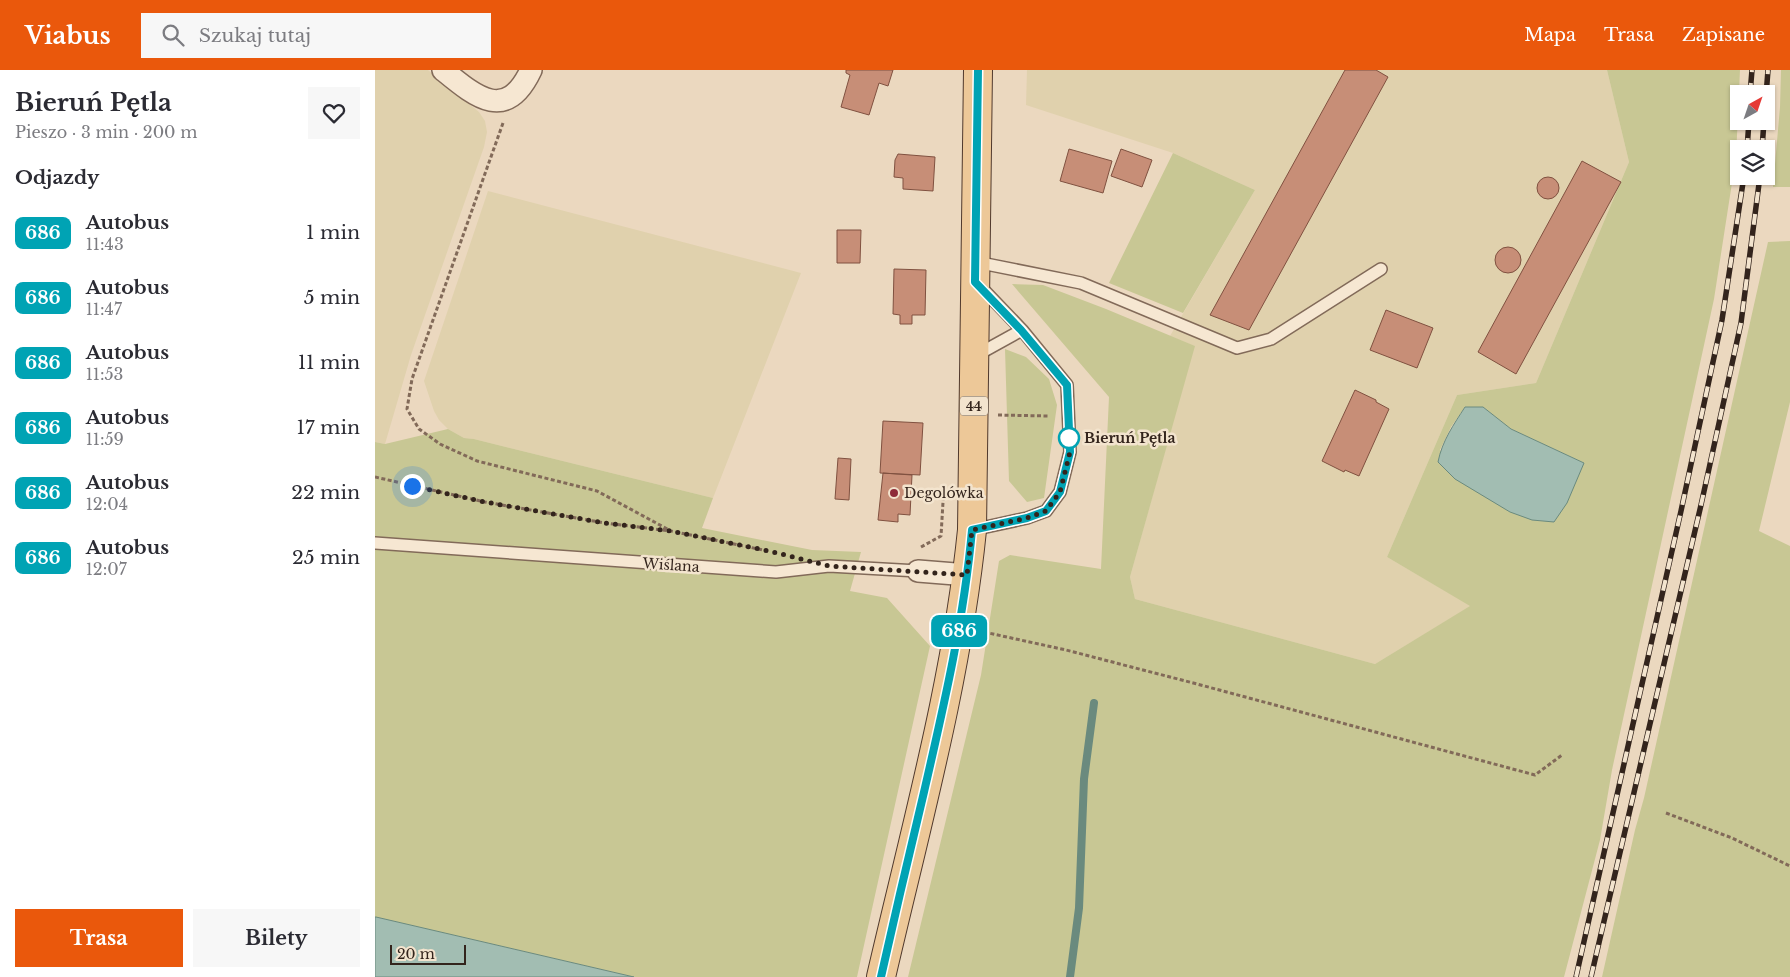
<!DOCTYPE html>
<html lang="pl">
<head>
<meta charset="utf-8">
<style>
	:root { --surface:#fff; --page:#f7f7f7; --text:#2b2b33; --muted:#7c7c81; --accent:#ea580c }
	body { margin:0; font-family:"Libre Baskerville",serif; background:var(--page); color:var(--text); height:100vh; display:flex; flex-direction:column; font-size:19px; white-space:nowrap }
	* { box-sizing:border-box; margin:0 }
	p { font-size:16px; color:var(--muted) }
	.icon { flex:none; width:28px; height:28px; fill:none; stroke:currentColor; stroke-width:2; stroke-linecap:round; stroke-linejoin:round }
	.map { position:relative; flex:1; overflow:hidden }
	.side { display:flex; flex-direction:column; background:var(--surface); width:375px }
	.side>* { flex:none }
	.badge { padding:0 10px; border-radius:8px; font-size:18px; line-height:32px }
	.needle { width:32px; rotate:40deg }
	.controls { position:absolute; left:1355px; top:15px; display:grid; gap:10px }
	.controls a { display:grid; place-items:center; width:45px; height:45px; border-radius:0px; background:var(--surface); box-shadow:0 1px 4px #0004; font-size:25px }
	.scale { position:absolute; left:15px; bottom:12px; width:76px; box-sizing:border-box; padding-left:5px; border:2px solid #33241c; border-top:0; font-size:14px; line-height:18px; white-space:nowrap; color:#33241c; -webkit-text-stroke:4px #f3e4ce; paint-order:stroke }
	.you { position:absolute; width:25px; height:25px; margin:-12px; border:4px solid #fff; border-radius:50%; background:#1a73e8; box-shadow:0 0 0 8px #1a73e833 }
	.map>.badge { position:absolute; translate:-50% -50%; box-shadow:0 0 0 2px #fff }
	h2 { padding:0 15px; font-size:19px; line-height:45px }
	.round { display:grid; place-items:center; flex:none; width:52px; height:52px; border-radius:0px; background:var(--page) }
	.summary { display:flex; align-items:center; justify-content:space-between; height:85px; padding:0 15px }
	h1 { font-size:24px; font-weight:700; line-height:38px }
	.button { display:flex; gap:10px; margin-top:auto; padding:10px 15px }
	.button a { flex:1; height:58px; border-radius:0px; background:var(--accent); color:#fff; font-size:20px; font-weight:700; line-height:58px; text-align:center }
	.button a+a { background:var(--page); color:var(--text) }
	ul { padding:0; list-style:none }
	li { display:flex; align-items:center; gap:15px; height:65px; padding:0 15px }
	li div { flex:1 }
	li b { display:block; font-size:19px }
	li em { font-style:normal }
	li .badge { min-width:55px; font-weight:700; text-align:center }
	header { display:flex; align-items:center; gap:30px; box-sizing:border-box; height:70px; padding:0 25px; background:var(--accent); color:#fff }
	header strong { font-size:24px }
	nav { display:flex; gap:28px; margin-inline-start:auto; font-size:18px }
	.search { width:350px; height:45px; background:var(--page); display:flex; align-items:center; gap:12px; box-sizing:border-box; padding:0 18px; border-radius:0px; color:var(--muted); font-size:19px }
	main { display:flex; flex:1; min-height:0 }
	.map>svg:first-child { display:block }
	.farmland { fill:#e0d1ad }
	.green { fill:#c8c794; fill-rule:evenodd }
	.water { fill:#a2bdb2; stroke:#6a8a7e }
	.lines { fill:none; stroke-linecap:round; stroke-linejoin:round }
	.stream { stroke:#6a8a7e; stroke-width:8 }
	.building { fill:#c78e77; stroke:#805140 }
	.service-casing { stroke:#826a59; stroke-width:14 }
	.minor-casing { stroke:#826a59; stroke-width:24 }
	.primary-casing { stroke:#50392d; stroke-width:30 }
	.path { stroke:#826a59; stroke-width:3; stroke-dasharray:4 2.5; stroke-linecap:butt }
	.service { stroke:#f6e7d2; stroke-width:11 }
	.minor { stroke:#f6e7d2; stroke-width:21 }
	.primary { stroke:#edc898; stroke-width:28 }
	.rail-casing { stroke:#33241c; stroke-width:5.5 }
	.rail { stroke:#f3e4ce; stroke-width:4; stroke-dasharray:11; stroke-linecap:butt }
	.line-casing { stroke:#fff; stroke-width:11 }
	.line { stroke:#00a3b4; stroke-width:8 }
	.walk { stroke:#33241c; stroke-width:5; stroke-dasharray:0 9 }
	.stop-dot { fill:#fff; stroke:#00a3b4; stroke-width:2.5 }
	.poi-dot { fill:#8e2c39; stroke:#f3e4ce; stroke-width:2 }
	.labels { text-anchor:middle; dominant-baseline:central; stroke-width:5; stroke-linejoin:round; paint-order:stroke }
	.shield { fill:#f3e4ce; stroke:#6d5e51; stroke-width:1 }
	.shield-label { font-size:12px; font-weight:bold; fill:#33241c }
	.stop-label { font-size:14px; font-weight:bold; fill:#33241c; stroke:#f3e4ce; text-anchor:start }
	.poi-label { font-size:14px; fill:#33241c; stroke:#f3e4ce; text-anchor:start }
	.street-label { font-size:14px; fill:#33241c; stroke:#f3e4ce }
</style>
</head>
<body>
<header>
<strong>Viabus</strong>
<div class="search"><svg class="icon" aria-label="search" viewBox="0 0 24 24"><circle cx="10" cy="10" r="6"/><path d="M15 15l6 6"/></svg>Szukaj tutaj</div>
<nav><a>Mapa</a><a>Trasa</a><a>Zapisane</a></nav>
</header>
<main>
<section class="side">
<div class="summary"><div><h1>Bieruń Pętla</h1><p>Pieszo · 3 min · 200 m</p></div><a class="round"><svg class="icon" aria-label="heart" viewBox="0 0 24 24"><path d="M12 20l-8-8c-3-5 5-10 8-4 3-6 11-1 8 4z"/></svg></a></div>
<h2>Odjazdy</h2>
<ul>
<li><span class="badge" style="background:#00a3b4;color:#fff">686</span><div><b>Autobus</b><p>11:43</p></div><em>1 min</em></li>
<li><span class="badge" style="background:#00a3b4;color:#fff">686</span><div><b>Autobus</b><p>11:47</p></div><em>5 min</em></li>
<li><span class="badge" style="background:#00a3b4;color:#fff">686</span><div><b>Autobus</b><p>11:53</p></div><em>11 min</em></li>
<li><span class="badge" style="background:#00a3b4;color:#fff">686</span><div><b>Autobus</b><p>11:59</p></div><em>17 min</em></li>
<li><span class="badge" style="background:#00a3b4;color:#fff">686</span><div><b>Autobus</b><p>12:04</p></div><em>22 min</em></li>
<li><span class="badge" style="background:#00a3b4;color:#fff">686</span><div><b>Autobus</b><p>12:07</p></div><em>25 min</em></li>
</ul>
<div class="button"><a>Trasa</a><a>Bilety</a></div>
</section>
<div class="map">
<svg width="1415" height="907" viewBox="0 0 1415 907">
	<rect width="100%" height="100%" fill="#ebd8bf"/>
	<path class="farmland" d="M0,0H53L104,42L110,51L112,62L109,77L36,285L10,374L0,372Z
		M652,0H1232L1254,92L1161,313L1082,325L1012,487L1096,536L1000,594L760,529L755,507L819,276L795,266L880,120L798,83L651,35Z
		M113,121L426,203L338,428L99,369L89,368L73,359L64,350L59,341L49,311Z"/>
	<path class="green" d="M1232,0H1365L1361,87L1339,229L1237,700L1225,770L1189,907H533L606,605L624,491L635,485L726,499L734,327L637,214L668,215L731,239L820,276L755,507L760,529L1000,594L1095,536L1012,487L1082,325L1161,313L1254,92ZM1090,337H1108L1136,359L1209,393L1135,442L1115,429L1065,380L1076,357Z
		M1406,0H1415V117H1398L1405,37Z
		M798,83L880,120L808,243L734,213Z
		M1415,171V332L1384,461L1415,476V907H1227L1260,760L1269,728L1393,172Z
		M630,279L651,287L674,309L682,335L669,428L652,432L634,411Z
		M73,359L89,368L99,369L338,428L327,458L437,480L486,482L475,521L512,528L555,576L482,907H259L0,847V372L10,374Z"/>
	<path class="water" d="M1090,337H1108L1136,359L1209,393L1192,433L1179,452L1157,450L1135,442L1080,409L1063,392C1067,371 1079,354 1090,337Z
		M0,847H1L259,907H0Z"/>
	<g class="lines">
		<path class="stream" d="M695,907L704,838L709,709L719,633"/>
	</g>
	<path class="building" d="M471,0H518L513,16L504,13L494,45L466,37L475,5L471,3Z
		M970,0H1001L1013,7L874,260L835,245Z
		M694,79L737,91L728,123L685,111Z
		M746,79L777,90L767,117L736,106Z
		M523,84L560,87L558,121L528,119V108L519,107L520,90Z
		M1207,91L1246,112L1141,304L1103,282Z
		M1162 118a11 11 0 1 1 22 0a11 11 0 1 1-22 0Z
		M462,160H486L485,193H462Z
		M1120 190a13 13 0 1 1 26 0a13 13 0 1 1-26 0Z
		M519,199L551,200L550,245H537V254H525V245L518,244Z
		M1011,240L1058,258L1042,298L995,280Z
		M980,320L1001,330V332L1014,339L984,406L970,400L969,402L947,391Z
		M508,351L548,353L545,405L505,403Z
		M463,388L476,389L474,430L460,429Z
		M508,403L537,405L535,445L523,444V452L503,450Z"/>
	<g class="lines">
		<defs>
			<path id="service" d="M601,192L706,213L862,278L896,269L1006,199
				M600,286L647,260
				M597,460L652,448L671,441L685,422L695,382L692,315L647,260L603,214
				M0,473L401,502L454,496L543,501"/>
			<path id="minor" d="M68,0C101,27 131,53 156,0
				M543,501L593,505"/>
			<path id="primary" d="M506,907C540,760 582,610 597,460L603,0"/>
		</defs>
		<use href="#service" class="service-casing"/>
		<use href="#minor" class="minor-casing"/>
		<use href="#primary" class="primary-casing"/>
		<path class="path" d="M128,53L37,309L32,339L44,359L65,374L102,391L222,421L296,461
			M623,345L674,346
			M0,407L110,432L230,453L296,461L393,481
			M546,477L566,466L569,415
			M609,562L691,580L822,614L1160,705L1187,685
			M1291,743L1357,768L1415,796"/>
		<use href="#service" class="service"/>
		<use href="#minor" class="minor"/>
		<use href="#primary" class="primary"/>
		<defs>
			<path id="rail" d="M1375,24L1377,0
				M1391,26L1393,0
				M1372,79L1374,51
				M1387,79L1389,51
				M1201,907L1306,441L1347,250L1369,106
				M1216,907L1326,435L1366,253L1385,106"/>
		</defs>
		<use href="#rail" class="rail-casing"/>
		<use href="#rail" class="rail"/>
	</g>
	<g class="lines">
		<defs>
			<path id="line" d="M506,907C520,845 534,784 549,722C569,635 589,549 597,460L652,448L671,441L685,422L695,382L692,315L646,260L600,212L603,0"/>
		</defs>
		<use href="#line" class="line-casing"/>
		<use href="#line" class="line"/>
		<path class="walk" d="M37,416L110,432L230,453L296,461L394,481L454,496L592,505L597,460L652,448L671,441L685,422L695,382L694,368"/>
	</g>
	<circle class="stop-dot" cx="694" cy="368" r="10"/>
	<circle class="poi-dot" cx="519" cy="423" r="5"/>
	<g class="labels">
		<rect class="shield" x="585" y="326.5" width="28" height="19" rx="4"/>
		<g class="shield-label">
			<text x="599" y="336">44</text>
		</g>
		<g class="stop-label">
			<text x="709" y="368">Bieruń Pętla</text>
		</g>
		<g class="poi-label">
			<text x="529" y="423">Degolówka</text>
		</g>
		<g class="street-label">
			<text transform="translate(296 495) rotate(4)">Wiślana</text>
		</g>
	</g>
</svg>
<div class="controls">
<a><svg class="needle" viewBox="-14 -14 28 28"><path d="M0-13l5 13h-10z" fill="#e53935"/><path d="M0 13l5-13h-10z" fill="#7c7c81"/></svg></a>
<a><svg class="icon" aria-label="layers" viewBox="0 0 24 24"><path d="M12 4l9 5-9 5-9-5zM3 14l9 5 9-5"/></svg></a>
</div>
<div class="scale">20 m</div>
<div class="you" style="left:37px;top:416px"></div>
<b class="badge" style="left:584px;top:561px;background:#00a3b4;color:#fff">686</b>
</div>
</main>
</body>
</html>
